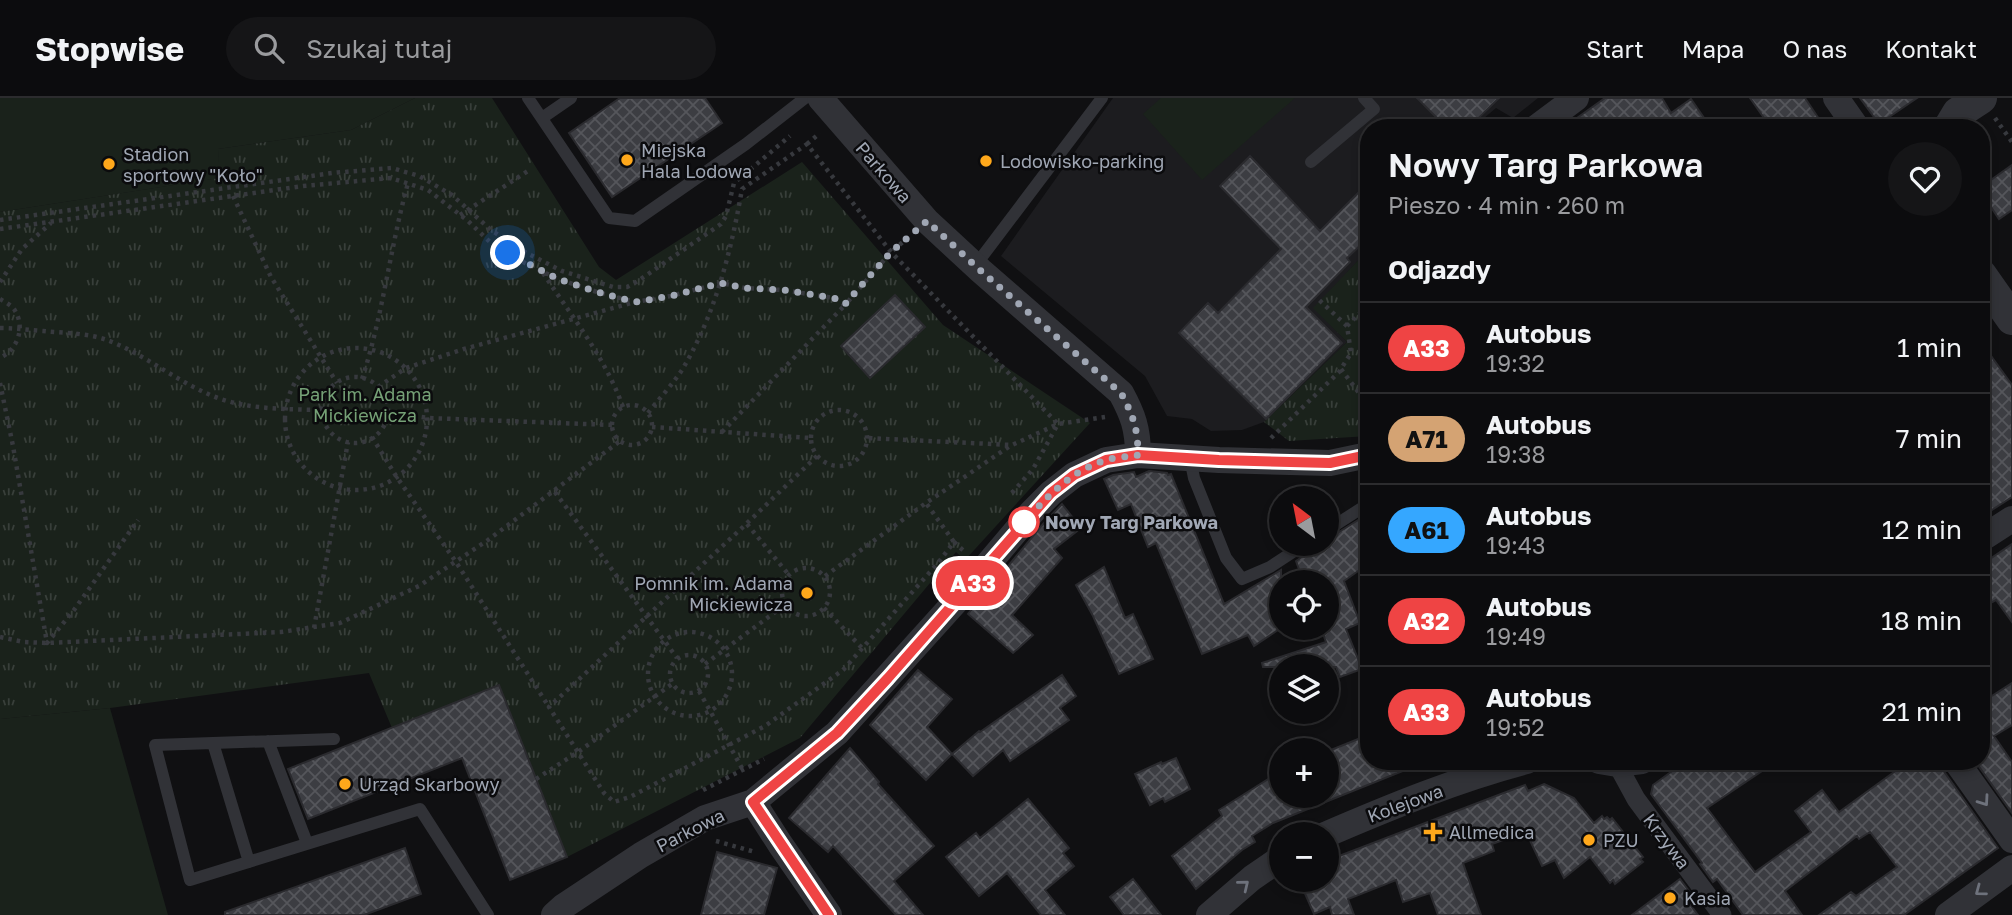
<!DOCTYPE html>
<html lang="pl">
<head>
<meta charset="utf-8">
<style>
	:root { --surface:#0c0c0e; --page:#151517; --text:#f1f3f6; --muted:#9a9b9e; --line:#2c2c2e }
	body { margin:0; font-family:"Golos Text",sans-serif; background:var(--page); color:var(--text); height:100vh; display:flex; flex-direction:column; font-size:26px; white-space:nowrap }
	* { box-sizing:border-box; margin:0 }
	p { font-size:23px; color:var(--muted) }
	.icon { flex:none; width:38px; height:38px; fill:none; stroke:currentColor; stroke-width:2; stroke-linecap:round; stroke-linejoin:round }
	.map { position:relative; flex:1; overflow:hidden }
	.drawer { position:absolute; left:1360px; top:21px; width:630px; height:651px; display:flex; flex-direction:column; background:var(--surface); border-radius:28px; box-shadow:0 4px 10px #0003,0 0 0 2px var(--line) }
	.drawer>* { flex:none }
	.badge { padding:0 14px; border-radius:23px; font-size:24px; line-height:46px }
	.needle { width:46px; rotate:328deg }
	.controls { position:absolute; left:1269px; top:388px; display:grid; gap:14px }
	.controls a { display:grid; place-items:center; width:70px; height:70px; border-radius:50%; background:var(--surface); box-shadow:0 4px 10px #0003,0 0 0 2px var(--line); font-size:35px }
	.you { position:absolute; width:35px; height:35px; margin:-18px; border:5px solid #fff; border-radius:50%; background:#1a73e8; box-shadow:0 0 0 10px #1a73e833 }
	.map>.badge { position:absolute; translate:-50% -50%; box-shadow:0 0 0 4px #fff }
	h2 { padding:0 28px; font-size:26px; line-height:63px }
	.round { display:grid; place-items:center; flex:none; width:74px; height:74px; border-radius:37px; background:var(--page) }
	.headline { display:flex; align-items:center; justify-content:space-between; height:119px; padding:0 28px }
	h1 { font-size:33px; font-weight:600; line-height:52px }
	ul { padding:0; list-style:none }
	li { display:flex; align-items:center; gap:21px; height:91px; padding:0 28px; border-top:2px solid var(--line) }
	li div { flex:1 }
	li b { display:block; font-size:26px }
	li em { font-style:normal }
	li .badge { min-width:77px; font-weight:700; text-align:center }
	header { display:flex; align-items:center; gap:42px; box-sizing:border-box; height:98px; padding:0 35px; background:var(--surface); border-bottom:2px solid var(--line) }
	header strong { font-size:33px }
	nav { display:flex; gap:38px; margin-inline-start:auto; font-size:24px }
	.search { width:490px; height:63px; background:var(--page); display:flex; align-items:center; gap:18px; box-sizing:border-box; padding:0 24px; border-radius:38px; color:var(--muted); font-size:26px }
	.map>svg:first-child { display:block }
	.built { fill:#1c1c1f }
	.green { fill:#1a221b }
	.park { fill:url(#park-tufts) }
	.building { fill:url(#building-cross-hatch); stroke:#2a2a2e; stroke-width:2 }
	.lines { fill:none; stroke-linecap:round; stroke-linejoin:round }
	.path { stroke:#37393e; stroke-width:4.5; stroke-dasharray:3.5 5; stroke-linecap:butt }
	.service { stroke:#313237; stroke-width:12 }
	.pedestrian { stroke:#313237; stroke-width:19 }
	.minor { stroke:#313237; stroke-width:26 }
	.tertiary { stroke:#313237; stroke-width:32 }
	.oneway { stroke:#6e727c }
	.line-casing { stroke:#fff; stroke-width:16 }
	.line { stroke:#ef4444; stroke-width:10 }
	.walk { stroke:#a0a7b4; stroke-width:7; stroke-dasharray:0 12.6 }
	.poi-dot { fill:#ffa81b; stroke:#0b0b0d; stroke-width:2.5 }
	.stop-dot { fill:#fff; stroke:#ef4444; stroke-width:3.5 }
	.labels { text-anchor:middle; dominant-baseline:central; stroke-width:5; stroke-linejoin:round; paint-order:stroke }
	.poi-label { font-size:18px; fill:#a0a7b4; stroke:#0b0b0d; text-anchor:start }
	.street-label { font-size:18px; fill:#a0a7b4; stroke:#0b0b0d }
	.park-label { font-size:18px; fill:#75a176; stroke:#0b0b0d }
	.stop-label { font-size:18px; font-weight:bold; fill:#a0a7b4; stroke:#0b0b0d; text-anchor:start }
</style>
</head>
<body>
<header>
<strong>Stopwise</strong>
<div class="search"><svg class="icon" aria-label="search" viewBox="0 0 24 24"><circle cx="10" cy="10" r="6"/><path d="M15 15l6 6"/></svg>Szukaj tutaj</div>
<nav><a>Start</a><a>Mapa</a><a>O nas</a><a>Kontakt</a></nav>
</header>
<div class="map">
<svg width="2012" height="817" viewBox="0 0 2012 817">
	<defs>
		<pattern id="park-tufts" width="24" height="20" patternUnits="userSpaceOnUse" patternTransform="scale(1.75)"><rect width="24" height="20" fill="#1a221b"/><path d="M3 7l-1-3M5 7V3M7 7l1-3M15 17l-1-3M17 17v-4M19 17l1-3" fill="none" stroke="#383f3a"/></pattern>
		<pattern id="building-cross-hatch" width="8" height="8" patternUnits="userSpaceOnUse" patternTransform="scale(1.75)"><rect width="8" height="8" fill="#3c3d42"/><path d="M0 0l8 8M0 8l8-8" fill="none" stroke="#55565b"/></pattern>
	</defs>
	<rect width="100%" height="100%" fill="#101012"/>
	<path class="built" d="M1113,0H1538L1513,20L1496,10L1477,26L1479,30H1368V152L1314,210L1347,244L1264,324L1242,332L1211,333L1192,321L1167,318L1145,278L1001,158Z"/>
	<path class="green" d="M0,0H415L351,32L218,51L220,80L0,114Z
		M1161,0H1295L1202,82L1143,16Z
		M110,610L168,817H0V621Z"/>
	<path class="park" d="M415,0H492L599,169L616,182L802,64L943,227L1090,325L965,462L956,454L800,640L567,759L499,588L392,630L369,575L110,610L0,621V114L219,80L218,51L351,32Z
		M1368,152V338L1289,343L1264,324L1347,244L1313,210Z"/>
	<path class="building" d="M620,0H705L722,25L612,99L569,35Z
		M1417,0H1499L1468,30H1425L1436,19Z
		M1605,0H1662L1671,15L1691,1L1711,30H1563Z
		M1750,0H1805L1825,30H1771Z
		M1860,0H1917L1879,26Z
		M1250,58L1320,133L1368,85V140L1347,160L1350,164L1306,209L1342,245L1266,321L1179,235L1208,205L1218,215L1281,151L1220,88Z
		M2012,67V112L1999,121L1981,94V89Z
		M895,197L925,229L870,280L841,248Z
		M1981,244L2012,287V399L1981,419Z
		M1149,373L1167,375L1168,377L1171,376L1224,506L1281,472V530L1254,548L1248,537L1202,556L1156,445L1148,449L1131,406L1118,412L1104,381L1113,377L1134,374L1136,379Z
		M1062,406L1081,430L1054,451L1062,460L1012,517L1033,537L1013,555L968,516L1044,425Z
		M1368,416V466L1344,483L1360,525L1346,531L1362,571L1340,579L1336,569H1263L1262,565L1326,544L1321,530H1326V485H1304L1296,463L1310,453L1316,446H1326V442Z
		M2012,446V524L1996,502L1981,510V467Z
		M1104,469L1125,520L1133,516L1153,561L1119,576L1093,518L1076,487Z
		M918,572L952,601L927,629L952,656L979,633L980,634L1062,577L1076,598L1060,610L1069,622L1010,663L1003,652L973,678L952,656L926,682L870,627Z
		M2012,585V627L1994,638L2012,664V715L1975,663H1981V605Z
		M499,587L567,759L510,782L462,660L308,721L288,671Z
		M1368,637V663L1425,664L1273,725L1252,738L1255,744L1242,752L1196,791L1172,758L1222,718L1219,712L1281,673V698H1326V654Z
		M850,650L879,684L878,686L934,748L894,783L923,817H896L833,748L828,754L789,720Z
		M1176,660L1190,691L1165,704L1163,700L1150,707L1135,676L1161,664L1162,666Z
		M1686,663H1777L1707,710L1755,774L1811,734L1795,713L1822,692L1839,714L1894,674L1887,663H1940L1943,672L1998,750L1904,817H1819L1851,794L1856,798L1897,769L1870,734L1859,741L1857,738L1785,793L1802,817H1743L1717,781L1713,784L1700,766L1702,765L1651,696L1653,687Z
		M1544,686L1574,700L1594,725L1602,718L1604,721L1607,719L1610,722L1612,720L1643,759L1640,761L1643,764L1615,786L1613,782L1610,785L1590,759L1564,780L1555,762L1542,768L1526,734L1492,746L1494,753L1463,765L1481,817H1438L1430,795L1403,804L1396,782L1348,801L1354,817H1332L1330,809L1314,816L1299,782H1326V763L1501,696L1525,687L1528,693Z
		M1028,701L1069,750L1063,755L1074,768L1045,792L1065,817H1041L1007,775L979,798L946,759L976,735L980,740Z
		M405,750L421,796L364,817H225V814Z
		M717,754L777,770L764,817H701Z
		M1133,781L1161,817H1124L1110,799Z
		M1680,781L1692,797L1686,801L1698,817H1632Z"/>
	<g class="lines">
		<path class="path" d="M1995,20L2012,44
			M807,46L820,35
			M233,98L271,179L337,285
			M460,117L531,71
			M0,122L332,75L392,70L419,78L452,97L491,132L519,151L562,173L613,189H627L638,183L721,126L726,118L734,85L790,38
			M0,131L303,88L391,80L428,92L468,123L491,145L525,165L558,181L597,194L635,204L671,198L721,185L745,190L783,192L834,200L845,207L891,154L909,139
			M543,175C572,219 605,259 623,309
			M0,184L22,151L51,125
			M0,201C5,204 11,207 14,211C26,229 18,251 0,260
			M1347,228L1368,207
			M0,230C15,230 28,232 43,233C64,235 87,235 107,242C142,255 172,280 206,295C241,312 285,311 323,312
			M285 321a71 71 0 1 1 142 0a71 71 0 1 1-142 0Z
			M1341,271L1368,307
			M322 312a33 33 0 1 1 66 0a33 33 0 1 1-66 0Z
			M362,281C383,217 390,150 408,85
			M0,285L13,348L47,545L74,512L138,422
			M378,289L406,270L464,251L635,204
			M612 327a20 20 0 1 1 40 0a20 20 0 1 1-40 0Z
			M811 340a28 28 0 1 1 56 0a28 28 0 1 1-56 0Z
			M388,314L428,320L612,327
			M648,315C659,301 672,287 682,272C715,217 731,154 742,91L807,46L891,154L1058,326L1012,347L866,340
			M652,329L810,340
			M722,334L845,207
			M372,339L396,378L456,464L549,609
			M1271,340L1339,274L1351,255L1347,228L1318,201
			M817,358L743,429L549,609L604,695L614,704L630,699L765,628L843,572L938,465L954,444L926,405
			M555,394L677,560
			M1012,395L1033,371L1058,326L1105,319
			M747,426L789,477
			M954,444L966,455
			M782 494a24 24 0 1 1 48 0a24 24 0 1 1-48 0Z
			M825,478L926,405L1010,348
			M824,510L862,550
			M314,530L348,344
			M648 576a42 42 0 1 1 84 0a42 42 0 1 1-84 0Z
			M0,539L24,544L47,545L281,534L340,525L419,488L488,442L620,343
			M670 576a19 19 0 1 1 38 0a19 19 0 1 1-38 0Z
			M705,566L786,506
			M699,593L743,672
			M536,681L578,654L672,586
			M703,692L764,661
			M716,743L755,754"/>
		<path class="service" d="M528,0L609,120L635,123L746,46L805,0
			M542,20L571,0
			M1311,64L1374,11L1364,0
			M975,168L1102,0
			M1190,360L1194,380L1226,460L1242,481L1270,469L1305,446
			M1326,433L1368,406
			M334,641L155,647L190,782L420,711L488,817
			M268,643L307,745
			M213,645L249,764"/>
		<path class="pedestrian" d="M1617,666L1636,701L1722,817"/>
		<path class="minor" d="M820,0L927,123L981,173L1121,295C1133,317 1138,331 1138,357
			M1836,0L1857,30
			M1536,30L1576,0
			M1981,441L2012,421
			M1599,663L1617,666L1642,663
			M1956,663L2012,742
			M753,704L780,746L829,817
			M1325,737C1390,709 1458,681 1527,663
			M554,817L564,808L641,757L705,720L753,704L837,635L967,491L1032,414L1051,395L1074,377L1106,362L1138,357L1219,362L1330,365L1368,357
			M1209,817L1252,780L1281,760
			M1948,817L2012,770"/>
		<path class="tertiary" d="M1949,30L1958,15L1981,0
			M1981,177L2012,221"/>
	</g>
	<defs><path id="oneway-chevron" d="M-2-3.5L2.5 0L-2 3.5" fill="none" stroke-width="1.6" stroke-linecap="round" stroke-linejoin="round" transform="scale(1.75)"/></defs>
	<g class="oneway">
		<use href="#oneway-chevron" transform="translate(1984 703) rotate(55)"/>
		<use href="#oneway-chevron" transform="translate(1244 787) rotate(-39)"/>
		<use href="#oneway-chevron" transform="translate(1980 793) rotate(143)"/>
	</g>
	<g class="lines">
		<defs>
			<path id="line" d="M829,817L753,704L837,635L888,580L1051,395L1074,377L1106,362L1138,357L1219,362L1330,365L1368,357"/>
		</defs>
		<use href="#line" class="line-casing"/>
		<use href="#line" class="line"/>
		<path class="walk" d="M508,155L558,181L597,194L635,204L671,198L721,185L745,190L783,192L834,200L845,206L891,154L927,123L981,173L1121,295C1133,317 1138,331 1138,357C1128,359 1116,359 1106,362C1072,372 1047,399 1024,424"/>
	</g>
	<g class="poi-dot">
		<circle cx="627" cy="62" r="7"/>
		<circle cx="986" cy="63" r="7"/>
		<circle cx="109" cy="66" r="7"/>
		<circle cx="807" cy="495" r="7"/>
		<circle cx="345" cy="686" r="7"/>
		<path d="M1429.5 723.5h7v7h7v7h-7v7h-7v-7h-7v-7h7z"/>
		<circle cx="1589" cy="742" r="7"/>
		<circle cx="1670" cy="800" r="7"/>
	</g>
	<circle class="stop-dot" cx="1024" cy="424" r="14"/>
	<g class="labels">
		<g class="poi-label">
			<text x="641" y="52">Miejska<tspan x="641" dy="21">Hala Lodowa</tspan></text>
			<text x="123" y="56">Stadion<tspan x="123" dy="21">sportowy "Koło"</tspan></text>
			<text x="1000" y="63">Lodowisko-parking</text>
			<text x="793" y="485" text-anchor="end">Pomnik im. Adama<tspan x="793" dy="21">Mickiewicza</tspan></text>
			<text x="359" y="686">Urząd Skarbowy</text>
			<text x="1449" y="734">Allmedica</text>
			<text x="1603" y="742">PZU</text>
			<text x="1684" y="800">Kasia</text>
		</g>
		<g class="street-label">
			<text transform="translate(884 74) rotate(49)">Parkowa</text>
			<text transform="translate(1405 705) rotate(-20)">Kolejowa</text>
			<text transform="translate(690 732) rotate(-27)">Parkowa</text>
			<text transform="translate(1667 743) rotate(53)">Krzywa</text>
		</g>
		<g class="park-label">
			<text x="365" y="296">Park im. Adama<tspan x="365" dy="21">Mickiewicza</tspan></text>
		</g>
		<g class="stop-label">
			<text x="1045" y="424">Nowy Targ Parkowa</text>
		</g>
	</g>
</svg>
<div class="controls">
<a><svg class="needle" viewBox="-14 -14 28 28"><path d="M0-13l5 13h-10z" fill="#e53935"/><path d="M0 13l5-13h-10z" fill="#9a9b9e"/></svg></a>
<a><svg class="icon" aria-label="locate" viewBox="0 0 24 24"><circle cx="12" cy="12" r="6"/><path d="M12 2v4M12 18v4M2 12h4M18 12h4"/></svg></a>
<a><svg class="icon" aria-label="layers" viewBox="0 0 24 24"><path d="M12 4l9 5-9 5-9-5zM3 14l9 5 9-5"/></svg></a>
<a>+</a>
<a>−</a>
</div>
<div class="you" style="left:508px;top:155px"></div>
<b class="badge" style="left:973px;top:485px;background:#ef4444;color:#fff">A33</b>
<section class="drawer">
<div class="headline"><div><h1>Nowy Targ Parkowa</h1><p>Pieszo · 4 min · 260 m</p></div><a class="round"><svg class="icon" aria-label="heart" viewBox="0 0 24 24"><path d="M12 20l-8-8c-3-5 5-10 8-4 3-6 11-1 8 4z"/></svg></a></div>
<h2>Odjazdy</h2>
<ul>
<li><span class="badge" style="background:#ef4444;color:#fff">A33</span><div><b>Autobus</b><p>19:32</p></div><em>1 min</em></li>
<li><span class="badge" style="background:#d4a373;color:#111">A71</span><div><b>Autobus</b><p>19:38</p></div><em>7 min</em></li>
<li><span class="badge" style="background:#35a7ff;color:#111">A61</span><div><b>Autobus</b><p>19:43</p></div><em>12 min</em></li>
<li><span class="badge" style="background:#ef4444;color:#fff">A32</span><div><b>Autobus</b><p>19:49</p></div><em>18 min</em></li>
<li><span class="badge" style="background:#ef4444;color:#fff">A33</span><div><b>Autobus</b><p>19:52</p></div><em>21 min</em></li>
</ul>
</section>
</div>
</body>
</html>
